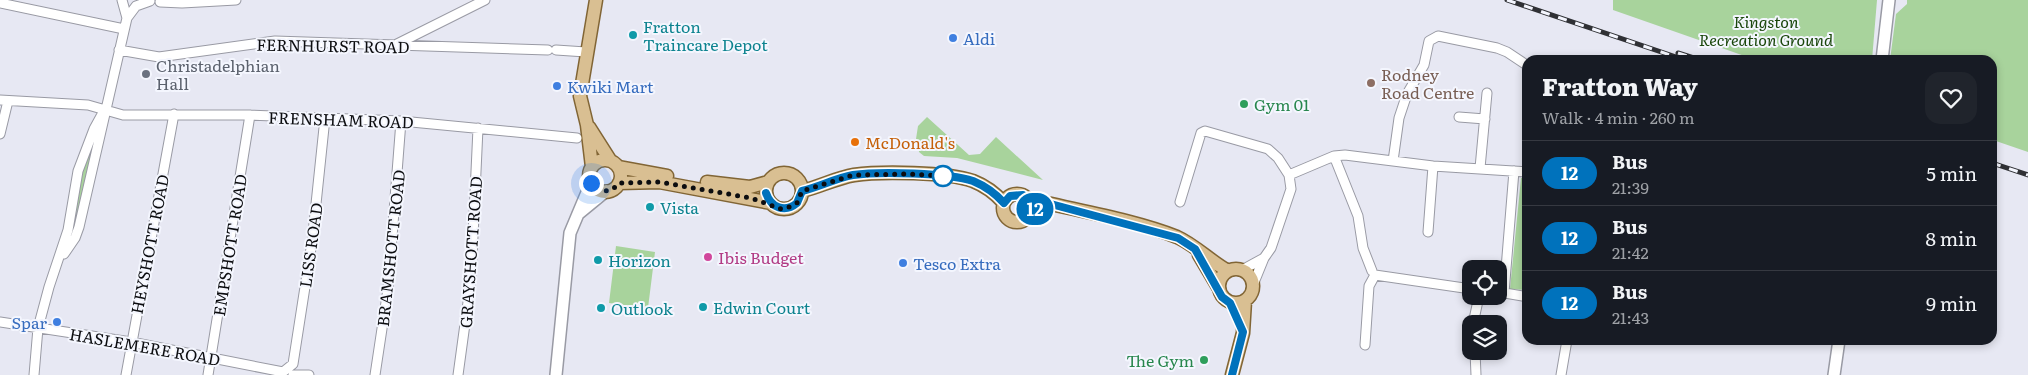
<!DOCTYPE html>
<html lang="en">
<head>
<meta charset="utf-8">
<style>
	:root { --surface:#171b24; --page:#20242c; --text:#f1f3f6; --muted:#9ea1a6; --line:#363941 }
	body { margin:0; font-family:Literata,serif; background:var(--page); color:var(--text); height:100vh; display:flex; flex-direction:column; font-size:19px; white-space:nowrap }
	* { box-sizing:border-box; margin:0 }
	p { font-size:16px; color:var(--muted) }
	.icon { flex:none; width:28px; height:28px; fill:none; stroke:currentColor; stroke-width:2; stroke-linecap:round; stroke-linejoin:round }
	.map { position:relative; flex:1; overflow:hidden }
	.details { position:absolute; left:1522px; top:55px; width:475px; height:290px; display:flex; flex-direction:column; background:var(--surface); border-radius:15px; box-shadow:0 2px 8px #0003 }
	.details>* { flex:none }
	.badge { padding:0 10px; border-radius:16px; font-size:18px; line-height:32px }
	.fabs { position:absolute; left:1462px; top:260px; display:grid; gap:10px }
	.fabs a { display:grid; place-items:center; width:45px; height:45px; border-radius:10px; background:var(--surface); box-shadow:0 2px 8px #0003; font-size:25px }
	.you { position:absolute; width:25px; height:25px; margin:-12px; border:4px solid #fff; border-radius:50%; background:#1a73e8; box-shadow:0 0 0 8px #1a73e833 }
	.map>.badge { position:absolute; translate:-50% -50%; box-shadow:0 0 0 2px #fff }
	.round { display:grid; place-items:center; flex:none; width:52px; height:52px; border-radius:15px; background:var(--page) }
	.head { display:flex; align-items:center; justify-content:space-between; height:85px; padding:0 20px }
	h1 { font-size:24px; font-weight:800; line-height:38px }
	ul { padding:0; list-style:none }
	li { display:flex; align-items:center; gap:15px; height:65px; padding:0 20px; border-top:1px solid var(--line) }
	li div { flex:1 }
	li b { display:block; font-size:19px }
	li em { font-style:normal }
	li .badge { min-width:55px; font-weight:700; text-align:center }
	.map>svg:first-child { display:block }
	.green { fill:#a8d39c }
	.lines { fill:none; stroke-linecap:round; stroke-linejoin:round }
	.street-casing { stroke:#999aa4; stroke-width:11 }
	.secondary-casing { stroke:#999aa4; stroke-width:14 }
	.primary-casing { stroke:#816535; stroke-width:15 }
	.street { stroke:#fff; stroke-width:9 }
	.secondary { stroke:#fff; stroke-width:11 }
	.primary { stroke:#d9bf92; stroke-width:12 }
	.rail-casing { stroke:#303135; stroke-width:5 }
	.rail { stroke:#f4f6fe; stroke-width:3; stroke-dasharray:9; stroke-linecap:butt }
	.line-casing { stroke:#fff; stroke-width:11 }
	.line { stroke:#0072bc; stroke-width:8 }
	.walk { stroke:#0c0d10; stroke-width:5; stroke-dasharray:0 9 }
	.culture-dot { fill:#0f9aa8; stroke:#f4f6fe; stroke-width:2 }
	.shop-dot { fill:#3f7fe0; stroke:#f4f6fe; stroke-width:2 }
	.worship-dot { fill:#6b7280; stroke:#f4f6fe; stroke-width:2 }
	.education-dot { fill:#8d6e63; stroke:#f4f6fe; stroke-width:2 }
	.leisure-dot { fill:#2e9e5b; stroke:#f4f6fe; stroke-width:2 }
	.food-dot { fill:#e8710a; stroke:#f4f6fe; stroke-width:2 }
	.stop-dot { fill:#fff; stroke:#0072bc; stroke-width:2.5 }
	.hotel-dot { fill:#d1479c; stroke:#f4f6fe; stroke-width:2 }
	.labels { text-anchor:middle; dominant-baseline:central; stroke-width:4; stroke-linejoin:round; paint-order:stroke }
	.park-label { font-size:16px; font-style:italic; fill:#19460a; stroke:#f4f6fe }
	.culture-label { font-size:16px; fill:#0d838f; stroke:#f4f6fe; text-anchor:start }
	.shop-label { font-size:16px; fill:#366cbe; stroke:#f4f6fe; text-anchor:start }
	.street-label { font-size:16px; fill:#0c0d10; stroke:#f4f6fe }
	.worship-label { font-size:16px; fill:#5b616d; stroke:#f4f6fe; text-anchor:start }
	.education-label { font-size:16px; fill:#785e54; stroke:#f4f6fe; text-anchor:start }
	.leisure-label { font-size:16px; fill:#27864d; stroke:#f4f6fe; text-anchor:start }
	.food-label { font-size:16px; fill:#c56008; stroke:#f4f6fe; text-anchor:start }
	.hotel-label { font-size:16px; fill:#b23c85; stroke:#f4f6fe; text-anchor:start }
</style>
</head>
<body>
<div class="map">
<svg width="2028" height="375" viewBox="0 0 2028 375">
	<rect width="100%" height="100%" fill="#e7e8f3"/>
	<path class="green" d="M1613,0H1877L1872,60H1756L1613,10Z
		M1907,0H2028V152L1993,140L1992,60H1890L1896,14L1907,4Z
		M927,117L969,155L980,154L996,137L1043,180L957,158L924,156L919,152L918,140L916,139L918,126Z
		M100,129L77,224H75L81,171L96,131Z
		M1521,178H1527V290L1510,289Z
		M616,246L655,252L648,308L609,303Z"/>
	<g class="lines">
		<defs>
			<path id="street" d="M160,2L182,3L236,0
				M0,3L124,29
				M127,18L136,6L150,1
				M397,44L485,0
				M119,50L159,57L275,41L548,50
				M556,50L586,52
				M0,100L88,105L123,115H250L401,121L577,138
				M1459,117L1485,119
				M0,134L8,101
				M1334,156L1358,216L1363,248L1372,271
				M1393,161L1399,118L1407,94L1424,65L1429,41L1438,36L1497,48L1507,52L1528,66
				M1480,168L1487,93
				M1289,175L1334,156L1345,155L1433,166L1528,172
				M1180,202L1201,133L1205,131L1268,149L1278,158L1289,175L1291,189L1271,248L1264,258L1253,285
				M1428,232L1433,166
				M64,254L75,238L79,227L127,18L122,0
				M1242,270L1264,258
				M1499,292L1528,297
				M1504,293L1514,171
				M0,322L131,342L283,372L293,364L312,242L325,118
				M1473,324L1479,296
				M1365,345L1369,286L1375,275L1471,289
				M1475,351L1476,375
				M34,375L38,328L49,287L68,230L78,171L94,129L105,109
				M126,375L174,114
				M208,375L250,115
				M293,375H309
				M375,375L388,289L401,121
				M458,375L471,280L478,128
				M1561,375L1567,340"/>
			<path id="secondary" d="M1882,60L1889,0
				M578,214L606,191
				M556,375L570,233L591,183
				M1834,375L1839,340"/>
			<path id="primary" d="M589,127L610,160
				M589 176a16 16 0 1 1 32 0a16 16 0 1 1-32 0Z
				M592,167L587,125L580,96L596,0
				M618,167L667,176
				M766 191a18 18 0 1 1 36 0a18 18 0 1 1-36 0Z
				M707,182L750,187L768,182
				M619,183L659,182L771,203
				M802,191C819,187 836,178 854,175C881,171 947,172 973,181C986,186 995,193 1004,203
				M1003 208a14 14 0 1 1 28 0a14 14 0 1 1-28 0Z
				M1032,210L1047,203C1086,212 1140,222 1177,237C1195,245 1210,261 1228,271
				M1199,255L1218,287
				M1219 286a17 17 0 1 1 34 0a17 17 0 1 1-34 0Z
				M1232,375L1243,333L1245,301"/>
		</defs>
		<use href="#street" class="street-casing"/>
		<use href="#secondary" class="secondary-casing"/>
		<use href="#primary" class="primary-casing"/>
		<use href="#street" class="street"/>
		<use href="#secondary" class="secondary"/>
		<use href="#primary" class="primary"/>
		<defs>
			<path id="rail" d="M1507,0L1685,60
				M1678,53L1700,60
				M1992,163L2028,175"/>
		</defs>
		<use href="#rail" class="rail-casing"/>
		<use href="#rail" class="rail"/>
	</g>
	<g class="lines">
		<defs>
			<path id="line" d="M766,193C771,208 785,213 797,203L802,191C819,187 836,178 853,175C879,171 949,173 973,181C985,186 995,193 1004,203L1010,196L1023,195L1030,201L1032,210L1047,203L1178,238L1195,249L1222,297L1230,303L1243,332L1232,375"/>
		</defs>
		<use href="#line" class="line-casing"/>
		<use href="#line" class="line"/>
		<path class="walk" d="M591,183C599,194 611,193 619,183L659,182L751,198L781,209L787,208L797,203L802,191L853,175L907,174L943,176"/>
	</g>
	<g class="culture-dot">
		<circle cx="633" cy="35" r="5"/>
		<circle cx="650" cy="207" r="5"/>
		<circle cx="598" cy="260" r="5"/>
		<circle cx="703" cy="307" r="5"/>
		<circle cx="601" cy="308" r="5"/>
	</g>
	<g class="shop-dot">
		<circle cx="953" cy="38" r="5"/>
		<circle cx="557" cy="86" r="5"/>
		<circle cx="903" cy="263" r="5"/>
		<circle cx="57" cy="322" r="5"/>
	</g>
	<circle class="worship-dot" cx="146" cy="74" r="5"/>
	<circle class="education-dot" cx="1371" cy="83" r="5"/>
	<g class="leisure-dot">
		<circle cx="1244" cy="104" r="5"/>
		<circle cx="1204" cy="360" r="5"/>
	</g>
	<circle class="food-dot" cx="855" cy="142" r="5"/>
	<circle class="stop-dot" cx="943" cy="176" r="10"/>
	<circle class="hotel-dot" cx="708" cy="257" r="5"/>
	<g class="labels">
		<g class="park-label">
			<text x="1766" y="21">Kingston<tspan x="1766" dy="18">Recreation Ground</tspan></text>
		</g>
		<g class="culture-label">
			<text x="643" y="26">Fratton<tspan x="643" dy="18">Traincare Depot</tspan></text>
			<text x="660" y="207">Vista</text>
			<text x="608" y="260">Horizon</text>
			<text x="713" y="307">Edwin Court</text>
			<text x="611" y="308">Outlook</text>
		</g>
		<g class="shop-label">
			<text x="963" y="38">Aldi</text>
			<text x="567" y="86">Kwiki Mart</text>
			<text x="913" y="263">Tesco Extra</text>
			<text x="47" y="322" text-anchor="end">Spar</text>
		</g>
		<g class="street-label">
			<text transform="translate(333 45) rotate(1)">FERNHURST ROAD</text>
			<text transform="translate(341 119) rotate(2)">FRENSHAM ROAD</text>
			<text transform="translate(149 244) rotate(-79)">HEYSHOTT ROAD</text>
			<text transform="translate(229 245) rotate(-81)">EMPSHOTT ROAD</text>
			<text transform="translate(310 245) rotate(-82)">LISS ROAD</text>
			<text transform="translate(390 248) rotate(-84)">BRAMSHOTT ROAD</text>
			<text transform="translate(470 252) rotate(-86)">GRAYSHOTT ROAD</text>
			<text transform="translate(145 346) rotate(10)">HASLEMERE ROAD</text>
		</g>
		<g class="worship-label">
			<text x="156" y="65">Christadelphian<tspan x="156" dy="18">Hall</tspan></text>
		</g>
		<g class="education-label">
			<text x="1381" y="74">Rodney<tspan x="1381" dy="18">Road Centre</tspan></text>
		</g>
		<g class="leisure-label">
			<text x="1254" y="104">Gym 01</text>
			<text x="1194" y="360" text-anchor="end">The Gym</text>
		</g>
		<g class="food-label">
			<text x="865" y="142">McDonald's</text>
		</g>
		<g class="hotel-label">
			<text x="718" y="257">Ibis Budget</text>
		</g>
	</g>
</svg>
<div class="fabs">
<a><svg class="icon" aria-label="locate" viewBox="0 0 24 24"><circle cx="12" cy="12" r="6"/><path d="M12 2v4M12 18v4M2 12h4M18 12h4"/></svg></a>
<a><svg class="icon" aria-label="layers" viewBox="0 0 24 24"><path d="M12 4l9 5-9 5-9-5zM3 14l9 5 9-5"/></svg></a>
</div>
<div class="you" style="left:591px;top:183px"></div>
<b class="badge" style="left:1035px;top:209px;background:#0072bc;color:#fff">12</b>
<section class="details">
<div class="head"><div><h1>Fratton Way</h1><p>Walk · 4 min · 260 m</p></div><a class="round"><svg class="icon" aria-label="heart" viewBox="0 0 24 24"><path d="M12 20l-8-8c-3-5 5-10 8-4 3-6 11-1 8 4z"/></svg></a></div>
<ul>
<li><span class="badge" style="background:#0072bc;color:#fff">12</span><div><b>Bus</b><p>21:39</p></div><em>5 min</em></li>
<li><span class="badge" style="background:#0072bc;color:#fff">12</span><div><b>Bus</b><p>21:42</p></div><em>8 min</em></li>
<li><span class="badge" style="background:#0072bc;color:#fff">12</span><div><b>Bus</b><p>21:43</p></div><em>9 min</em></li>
</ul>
</section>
</div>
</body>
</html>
